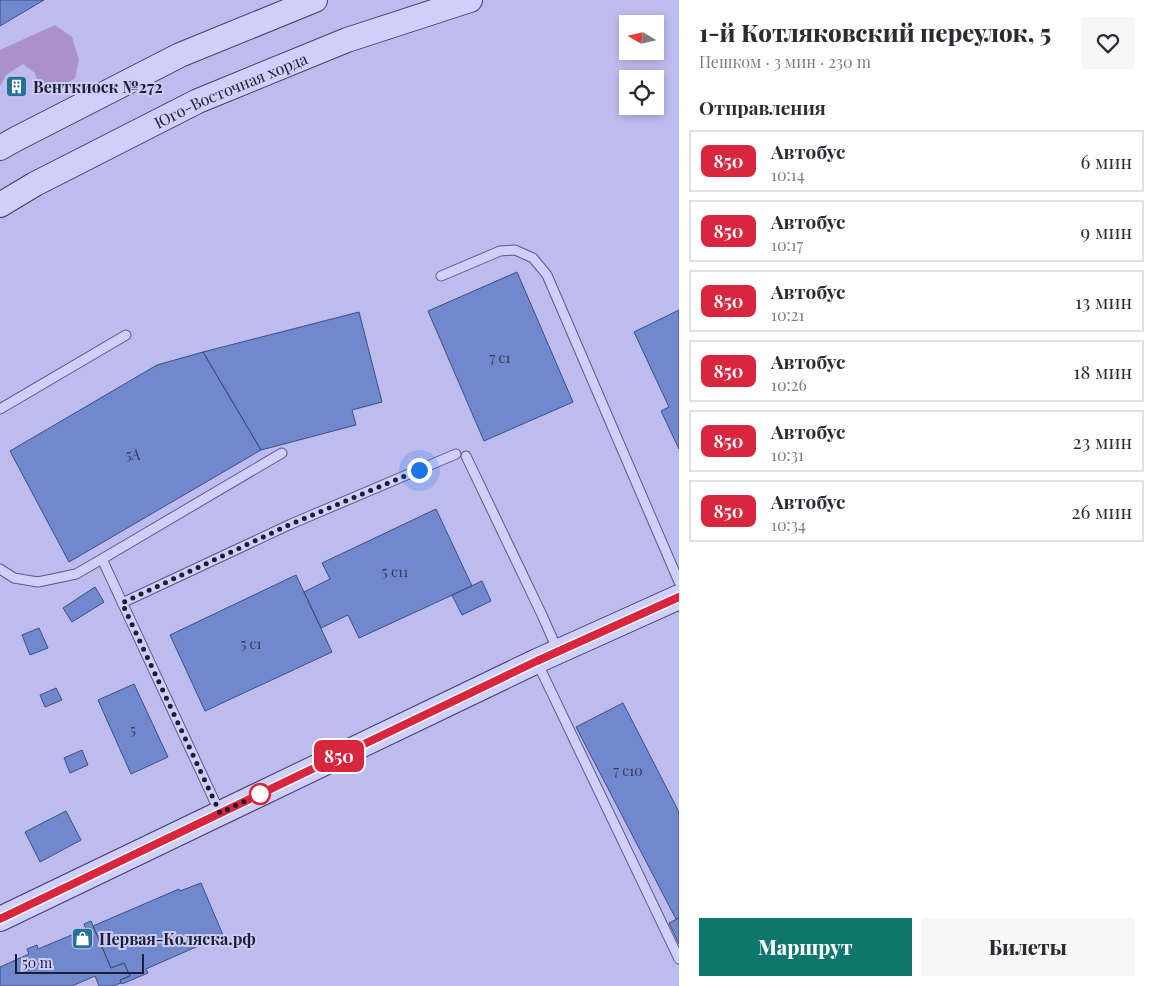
<!DOCTYPE html>
<html lang="ru">
<head>
<meta charset="utf-8">
<style>
	:root { --surface:#fff; --page:#f7f7f7; --text:#2b2b33; --muted:#7c7c81; --line:#e1e1e2; --accent:#0f766e }
	body { margin:0; font-family:"Playfair Display",serif; background:var(--page); color:var(--text); height:100vh; display:flex; flex-direction:column; font-size:19px; white-space:nowrap }
	* { box-sizing:border-box; margin:0 }
	p { font-size:16px; color:var(--muted) }
	.icon { flex:none; width:28px; height:28px; fill:none; stroke:currentColor; stroke-width:2; stroke-linecap:round; stroke-linejoin:round }
	.map { position:relative; flex:1; overflow:hidden }
	.sheet { display:flex; flex-direction:column; background:var(--surface); width:475px }
	.sheet>* { flex:none }
	.badge { padding:0 10px; border-radius:8px; font-size:18px; line-height:32px }
	.needle { width:32px; rotate:279deg }
	.fabs { position:absolute; left:619px; top:15px; display:grid; gap:10px }
	.fabs a { display:grid; place-items:center; width:45px; height:45px; border-radius:0px; background:var(--surface); box-shadow:0 2px 8px #0003; font-size:25px }
	.scale { position:absolute; left:15px; bottom:12px; width:129px; box-sizing:border-box; padding-left:5px; border:2px solid #1b1f34; border-top:0; font-size:14px; line-height:18px; white-space:nowrap; color:#1b1f34; -webkit-text-stroke:4px #cdccf5; paint-order:stroke }
	.you { position:absolute; width:25px; height:25px; margin:-12px; border:4px solid #fff; border-radius:50%; background:#1a73e8; box-shadow:0 0 0 8px #1a73e833 }
	.map>.badge { position:absolute; translate:-50% -50%; box-shadow:0 0 0 2px #fff }
	h2 { padding:0 20px; font-size:19px; line-height:45px }
	.round { display:grid; place-items:center; flex:none; width:52px; height:52px; border-radius:0px; background:var(--page) }
	.overview { display:flex; align-items:center; justify-content:space-between; height:85px; padding:0 20px }
	h1 { font-size:24px; font-weight:800; line-height:38px }
	.cta { display:flex; gap:10px; margin-top:auto; padding:10px 20px }
	.cta a { flex:1; height:58px; border-radius:0px; background:var(--accent); color:#fff; font-size:20px; font-weight:800; line-height:58px; text-align:center }
	.cta a+a { background:var(--page); color:var(--text) }
	ul { padding:0; list-style:none }
	li { display:flex; align-items:center; gap:15px; height:62px; margin:0 10px 8px; padding:0 10px; border:2px solid var(--line); border-radius:0px }
	li div { flex:1 }
	li b { display:block; font-size:19px }
	li em { font-style:normal }
	li .badge { min-width:55px; font-weight:700; text-align:center }
	main { display:flex; flex:1; min-height:0 }
	.map>svg:first-child { display:block }
	.green { fill:#ab91cc }
	.building { fill:#7188cd; stroke:#3b4f85 }
	.lines { fill:none; stroke-linecap:round; stroke-linejoin:round }
	.lane-casing { stroke:#565c85; stroke-width:11 }
	.secondary-casing { stroke:#394167; stroke-width:26 }
	.lane { stroke:#d0cff9; stroke-width:9 }
	.secondary { stroke:#d0cff9; stroke-width:24 }
	.line-casing { stroke:#fff; stroke-width:11 }
	.line { stroke:#d7263d; stroke-width:8 }
	.walk { stroke:#1b1f34; stroke-width:5; stroke-dasharray:0 9 }
	.stop-dot { fill:#fff; stroke:#d7263d; stroke-width:2.5 }
	.labels { text-anchor:middle; dominant-baseline:central; stroke-width:4; stroke-linejoin:round; paint-order:stroke }
	.number-label { font-size:14px; fill:#30395a }
	.poi-label { font-size:16px; font-weight:bold; fill:#1b1f34; stroke:#cdccf5; text-anchor:start }
	.street-label { font-size:16px; fill:#1b1f34; stroke:#cdccf5 }
</style>
</head>
<body>
<main>
<div class="map">
<svg width="679" height="986" viewBox="0 0 679 986">
	<rect width="100%" height="100%" fill="#bebcee"/>
	<path class="green" d="M55,25L72,37L79,60L75,78L61,87L41,93L35,73L23,64L6,75L0,86V50Z"/>
	<path class="building" d="M0,0H44L0,26Z
		M18,77L25,83L24,92L15,96L8,90L10,80Z
		M517,272L573,402L484,441L428,311Z
		M679,310V449L661,411L669,407L634,332Z
		M359,312L382,402L352,410L356,425L261,450L203,352Z
		M203,352L261,450L69,562L10,451L157,365Z
		M436,509L472,586L359,638L348,615L321,628L304,592L330,579L322,563Z
		M296,575L332,652L205,711L170,635Z
		M482,581L491,601L462,615L452,595Z
		M95,587L104,602L72,622L63,608Z
		M39,628L48,648L30,655L22,635Z
		M134,684L168,757L131,774L98,700Z
		M56,688L62,700L45,707L40,695Z
		M623,703L679,812V918L676,919L576,727Z
		M82,750L88,765L70,773L64,758Z
		M66,811L81,840L40,862L25,832Z
		M201,883L223,935L146,969L148,973L122,984L120,980L130,976L124,963L111,968L93,926L179,889L180,891Z
		M679,918V944L669,923Z
		M91,921L111,968L124,963L130,976L120,980L121,983L113,986H99L95,976L72,986H0V967L29,954L27,949L37,945L38,949L86,929L84,924Z"/>
	<g class="lines">
		<defs>
			<path id="lane" d="M441,276L500,251L515,250L533,258L547,275L679,582
				M0,409L126,335
				M466,456L542,615L558,651
				M0,569L14,578L38,582L76,574L102,559
				M122,603L291,524L456,454
				M537,662L679,959
				M220,813L102,559L282,453"/>
			<g id="secondary">
				<path d="M0,148L16,139L180,55L315,0"/>
				<path id="s1" d="M0,205L35,184L198,101L347,40L470,0"/>
				<path d="M0,919L537,661L679,597"/>
			</g>
		</defs>
		<use href="#lane" class="lane-casing"/>
		<use href="#secondary" class="secondary-casing"/>
		<use href="#lane" class="lane"/>
		<use href="#secondary" class="secondary"/>
	</g>
	<g class="lines">
		<defs>
			<path id="line" d="M0,919L537,661L679,597"/>
		</defs>
		<use href="#line" class="line-casing"/>
		<use href="#line" class="line"/>
		<path class="walk" d="M260,794L220,813L122,603L291,524L419,470"/>
	</g>
	<defs>
		<symbol id="building-square" viewBox="-11 -11 22 22"><rect x="-9" y="-9" width="18" height="18" rx="4" fill="#257195" stroke="#cdccf5"/><path d="M-4-6H4V6H1V3H-1V6H-4ZM-2.5-4.3h1.7v1.8h-1.7ZM.8-4.3h1.7v1.8H.8ZM-2.5-1h1.7V.8h-1.7ZM.8-1h1.7V.8H.8Z" fill="#fff"/></symbol>
		<symbol id="shop-square" viewBox="-11 -11 22 22"><rect x="-9" y="-9" width="18" height="18" rx="4" fill="#257195" stroke="#cdccf5"/><path d="M-5-2.5h2.3a2.7 3.5 0 0 1 5.4 0H5L5.5 6h-11ZM-1.5-2.5h3a1.5 2.3 0 0 0-3 0Z" fill="#fff"/></symbol>
	</defs>
	<g fill-rule="evenodd">
		<use href="#building-square" x="4" y="74" width="25" height="25"/>
		<use href="#shop-square" x="70" y="926" width="25" height="25"/>
	</g>
	<circle class="stop-dot" cx="260" cy="794" r="10"/>
	<g class="labels">
		<g class="number-label">
			<text x="500" y="357">7 с1</text>
			<text x="133" y="454">5А</text>
			<text x="395" y="571">5 с11</text>
			<text x="251" y="643">5 с1</text>
			<text x="133" y="729">5</text>
			<text x="628" y="770">7 с10</text>
		</g>
		<g class="poi-label">
			<text x="33" y="86">Венткиоск №272</text>
			<text x="99" y="938">Первая-Коляска.рф</text>
		</g>
		<g class="street-label">
			<text stroke="none"><textPath href="#s1" startOffset="258">Юго-Восточная хорда</textPath></text>
		</g>
	</g>
</svg>
<div class="fabs">
<a><svg class="needle" viewBox="-14 -14 28 28"><path d="M0-13l5 13h-10z" fill="#e53935"/><path d="M0 13l5-13h-10z" fill="#7c7c81"/></svg></a>
<a><svg class="icon" aria-label="locate" viewBox="0 0 24 24"><circle cx="12" cy="12" r="6"/><path d="M12 2v4M12 18v4M2 12h4M18 12h4"/></svg></a>
</div>
<div class="scale">50 m</div>
<div class="you" style="left:419px;top:470px"></div>
<b class="badge" style="left:339px;top:756px;background:#d7263d;color:#fff">850</b>
</div>
<section class="sheet">
<div class="overview"><div><h1>1-й Котляковский переулок, 5</h1><p>Пешком · 3 мин · 230 m</p></div><a class="round"><svg class="icon" aria-label="heart" viewBox="0 0 24 24"><path d="M12 20l-8-8c-3-5 5-10 8-4 3-6 11-1 8 4z"/></svg></a></div>
<h2>Отправления</h2>
<ul>
<li><span class="badge" style="background:#d7263d;color:#fff">850</span><div><b>Автобус</b><p>10:14</p></div><em>6 мин</em></li>
<li><span class="badge" style="background:#d7263d;color:#fff">850</span><div><b>Автобус</b><p>10:17</p></div><em>9 мин</em></li>
<li><span class="badge" style="background:#d7263d;color:#fff">850</span><div><b>Автобус</b><p>10:21</p></div><em>13 мин</em></li>
<li><span class="badge" style="background:#d7263d;color:#fff">850</span><div><b>Автобус</b><p>10:26</p></div><em>18 мин</em></li>
<li><span class="badge" style="background:#d7263d;color:#fff">850</span><div><b>Автобус</b><p>10:31</p></div><em>23 мин</em></li>
<li><span class="badge" style="background:#d7263d;color:#fff">850</span><div><b>Автобус</b><p>10:34</p></div><em>26 мин</em></li>
</ul>
<div class="cta"><a>Маршрут</a><a>Билеты</a></div>
</section>
</main>
</body>
</html>
